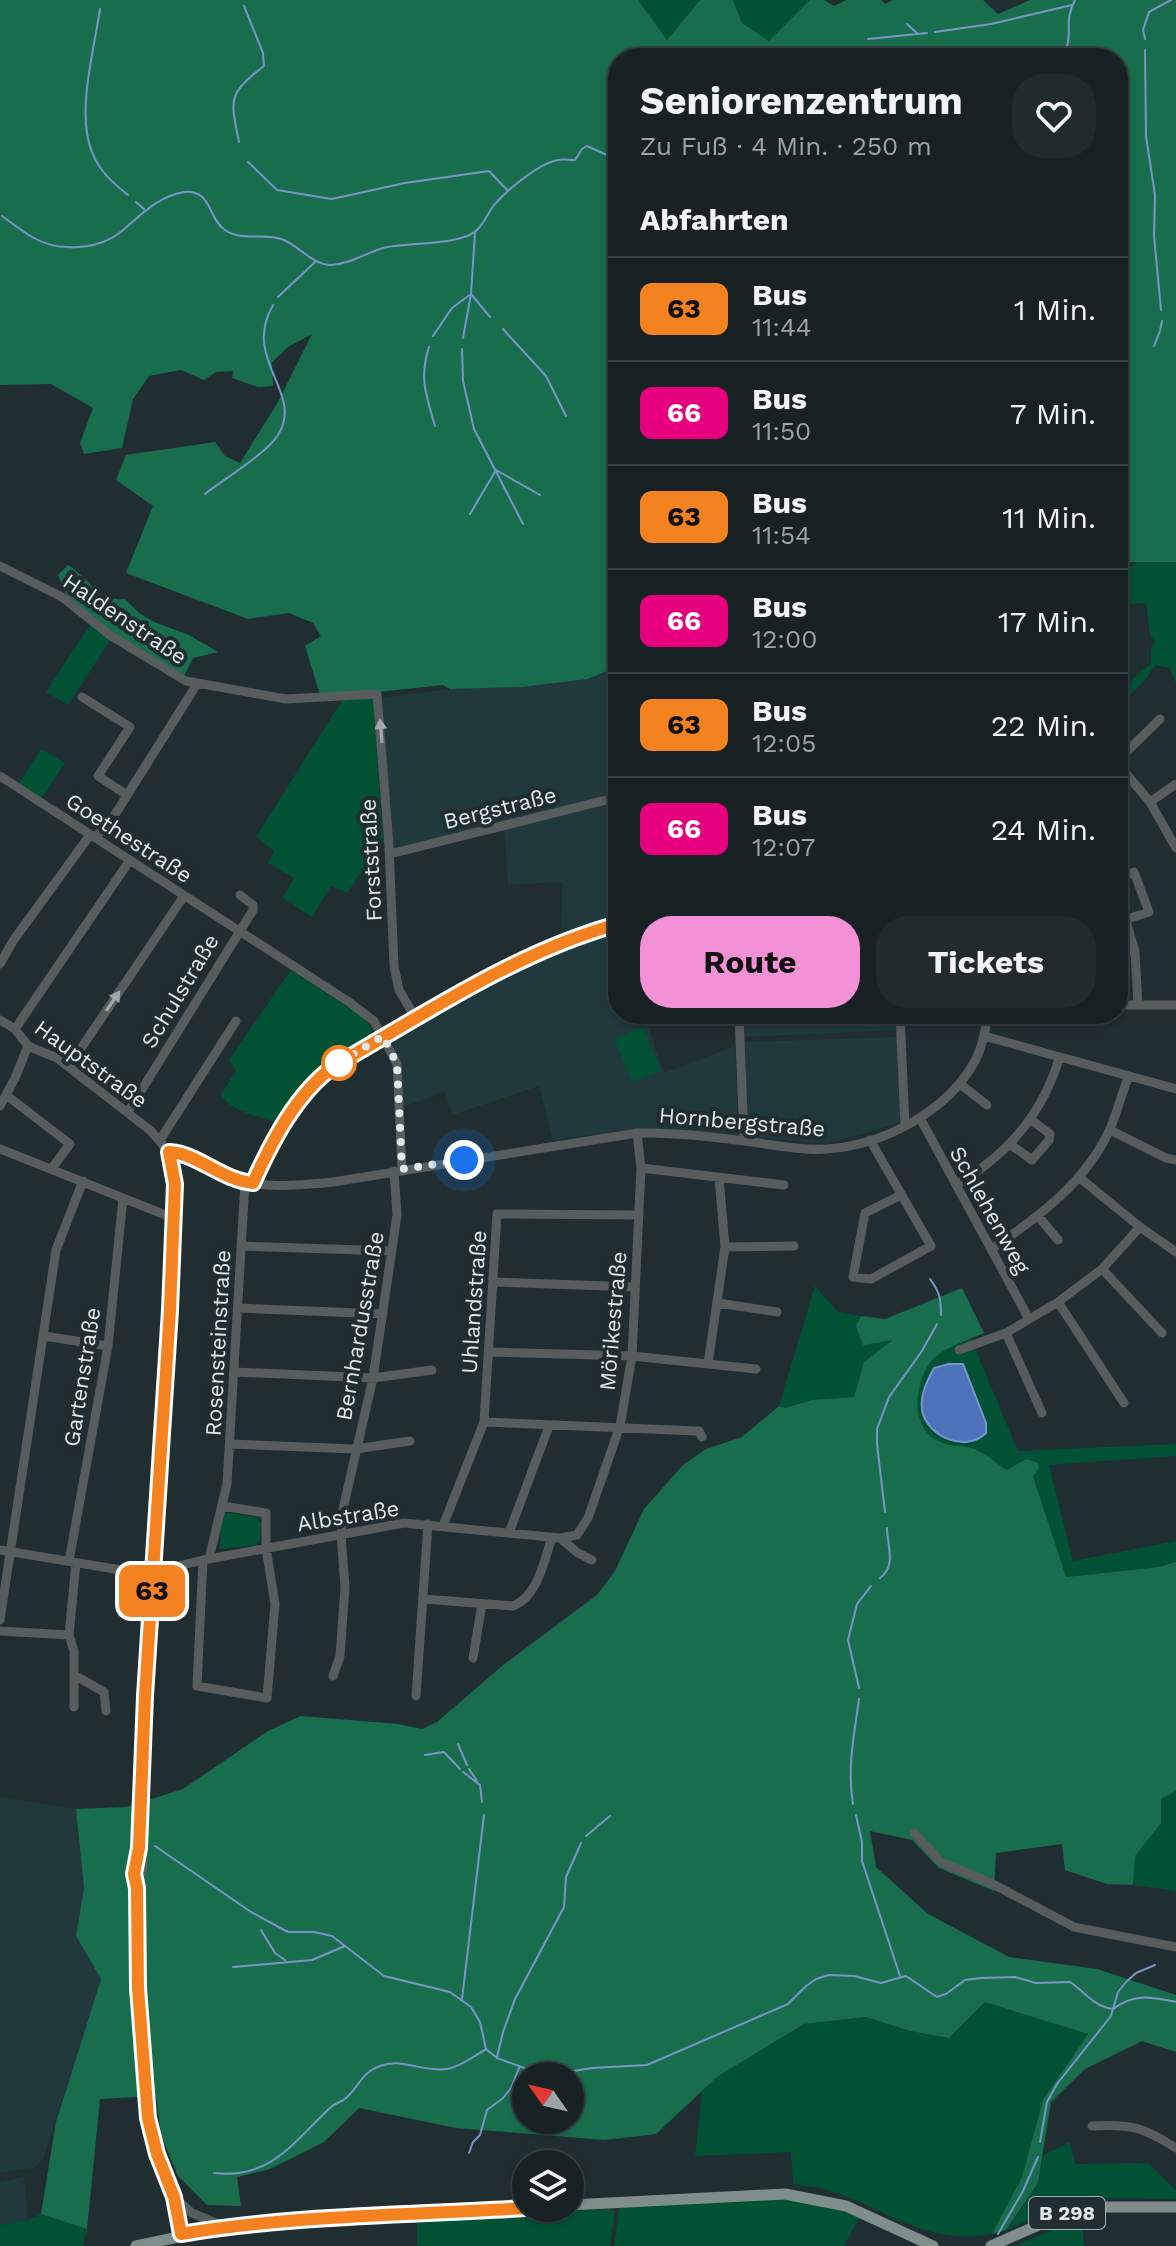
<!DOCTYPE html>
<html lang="de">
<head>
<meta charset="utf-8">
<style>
	:root { --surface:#182225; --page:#212a2d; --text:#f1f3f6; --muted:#9fa4a7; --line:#363f42; --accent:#f391d6 }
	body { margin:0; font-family:"Work Sans",sans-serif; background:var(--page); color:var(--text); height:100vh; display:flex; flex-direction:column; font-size:30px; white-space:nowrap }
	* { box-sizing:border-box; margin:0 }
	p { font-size:26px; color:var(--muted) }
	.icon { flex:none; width:44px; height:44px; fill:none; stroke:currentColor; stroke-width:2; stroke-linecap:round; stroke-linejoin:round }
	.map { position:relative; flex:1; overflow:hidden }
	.sheet { position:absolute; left:608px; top:48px; width:520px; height:976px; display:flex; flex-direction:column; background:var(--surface); border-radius:32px; box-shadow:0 2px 6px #0004,0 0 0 2px var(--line) }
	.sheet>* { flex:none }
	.badge { padding:0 16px; border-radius:12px; font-size:28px; line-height:52px }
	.needle { width:52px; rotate:304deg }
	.buttons { position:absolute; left:512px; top:2062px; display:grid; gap:16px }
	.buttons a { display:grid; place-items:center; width:72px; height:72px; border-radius:50%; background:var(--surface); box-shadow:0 2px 6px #0004,0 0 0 2px var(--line); font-size:40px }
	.you { position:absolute; width:40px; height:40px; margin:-20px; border:6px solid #fff; border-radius:50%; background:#1a73e8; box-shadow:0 0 0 12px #1a73e833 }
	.map>.badge { position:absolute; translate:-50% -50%; box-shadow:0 0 0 4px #fff }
	h2 { padding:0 32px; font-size:30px; line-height:72px }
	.round { display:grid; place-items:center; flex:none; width:84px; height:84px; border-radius:32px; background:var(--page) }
	.overview { display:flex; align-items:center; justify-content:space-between; height:136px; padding:0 32px }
	h1 { font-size:38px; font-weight:700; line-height:60px }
	.button { display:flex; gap:16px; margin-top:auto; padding:16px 32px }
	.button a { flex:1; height:92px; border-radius:32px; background:var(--accent); color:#111; font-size:32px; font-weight:700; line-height:92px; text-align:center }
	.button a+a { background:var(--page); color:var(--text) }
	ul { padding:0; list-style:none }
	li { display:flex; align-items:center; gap:24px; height:104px; padding:0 32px; border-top:2px solid var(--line) }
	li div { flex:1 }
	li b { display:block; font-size:30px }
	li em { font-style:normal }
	li .badge { min-width:88px; font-weight:700; text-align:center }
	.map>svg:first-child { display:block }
	.built { fill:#21383d }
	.green { fill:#015135 }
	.forest { fill:#186e4c; fill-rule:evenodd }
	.water { fill:#4d72ba; stroke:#7995c8; stroke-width:2 }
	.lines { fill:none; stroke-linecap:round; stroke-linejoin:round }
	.stream { stroke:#7995c8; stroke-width:2 }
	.minor { stroke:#565d5c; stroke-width:9 }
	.major { stroke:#7f8d8b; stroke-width:11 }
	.oneway { fill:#a2a9aa }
	.line-casing { stroke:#fff; stroke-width:18 }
	.line { stroke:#f58220; stroke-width:12 }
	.walk { stroke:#e0e8ea; stroke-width:8; stroke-dasharray:0 14.4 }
	.stop-dot { fill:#fff; stroke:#f58220; stroke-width:4 }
	.labels { text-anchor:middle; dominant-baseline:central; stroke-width:8; stroke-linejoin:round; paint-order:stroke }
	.shield { fill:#202e31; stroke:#a6b0b2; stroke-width:2 }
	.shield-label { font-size:20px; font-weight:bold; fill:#e0e8ea }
	.street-label { font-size:22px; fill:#e0e8ea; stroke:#202e31 }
</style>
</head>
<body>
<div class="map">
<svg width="1176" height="2246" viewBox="0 0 1176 2246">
	<rect width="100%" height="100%" fill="#202e31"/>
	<path class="built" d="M618,666V924L561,943L562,882L508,885L504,828L393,849L381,698L450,689L522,687L588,679Z
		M618,929V1014H644L664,1073L735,1046L739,1135L641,1128L553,1140L539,1086L452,1115L445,1091L404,1107L400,1063L391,1037L530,962Z
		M743,1014H897L898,1030L744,1037Z
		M898,1037L901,1122L827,1144L746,1136L743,1042Z
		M0,1797L76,1809L84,1888L76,1936L101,1979L43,2159L34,2168L0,2173Z
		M24,2177L28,2220L0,2225V2182Z"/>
	<path class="green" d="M638,0H700L667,40Z
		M733,0H810L769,41L742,23Z
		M1136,561L1176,562V683L1170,668L1155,665L1145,680L1118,706V696L1138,673L1151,664V649L1155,641L1150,635L1146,603L1118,605V567L1136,565Z
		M92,624L111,639L68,705L46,692L87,629Z
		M370,698L373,700L383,841L347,893L331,886L312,917L283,898L294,878L268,863L274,851L256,837L343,699Z
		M41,749L65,763L41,799L34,792L19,784Z
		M291,970L364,1018L372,1030V1036L315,1074L278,1123C261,1117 231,1112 221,1095L236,1070L229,1060Z
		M643,1027L661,1071L632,1082L614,1039Z
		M815,1286L838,1312L861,1316L856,1326L895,1339L864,1362L854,1397L812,1400L785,1408L779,1406Z
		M971,1339L1018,1451L1176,1444V1456L1049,1465L1073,1561L1176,1541V1562L1159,1567L1066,1577L1033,1475L1038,1470L1026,1459L1008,1470C996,1463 983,1451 970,1448C958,1445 945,1446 934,1439C907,1422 916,1374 937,1355C945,1348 961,1343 971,1339Z
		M221,1512L256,1517L261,1524L260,1541L255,1545L220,1549Z
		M1176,1791V1891L1133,1885L1134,1856L1161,1823V1799Z
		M985,2002L1088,2034L1043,2100L1022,2177L992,2234C927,2246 888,2210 831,2191C819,2187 806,2186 793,2184L791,2152L695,2156L702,2092L717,2077L804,2024L866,2017L910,2031L949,2038Z
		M1070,2142L1075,2164L1148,2163L1176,2190V2199L1101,2198L1070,2202L1007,2230L1038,2184L1043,2155Z
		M786,2198L835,2208L859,2218L844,2246H614L619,2208Z
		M610,2209L615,2212L610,2246H417V2219Z
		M41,2214L87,2229L83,2246H0V2225L28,2220Z
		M1082,2218L1084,2246H1014Z"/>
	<path class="forest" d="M0,0H638L667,40L700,0H733L742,23L769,41L810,0H824L834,6L846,0H881L885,4L893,0H983L998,14L1030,0H1176V562H1118V58H618V666L588,679L522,687L450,689L443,685L321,698L305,646L321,636L313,623L289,613L248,619L126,573L153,506L116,480L126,455L215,442L225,456L240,463L278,402L312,334L288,347L272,362L273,386L258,387L232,378L233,371L216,372L204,380L181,370L149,376L133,399L122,448L84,454L80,443L93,408L51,384L0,385Z
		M68,565C91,579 95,602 125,599L139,613L154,622L189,635L218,652L193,658L184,676L115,635L68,599L58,575Z
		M962,1288L984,1333C970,1339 952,1345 939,1354C916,1370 907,1424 935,1439C946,1446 958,1445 971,1448C983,1451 996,1463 1007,1470L1026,1459L1038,1463V1470L1033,1476L1066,1577L1159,1567L1176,1562V1791L1161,1799V1823L1135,1856L1133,1885L1107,1884L1065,1870L1062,1844L996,1853L994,1891L939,1868L912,1840L870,1831L876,1867L928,1914L1009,1957L1097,1969L1176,1995V2052L1142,2041L1085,2069L1051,2102L1038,2183L1006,2230L992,2234L1022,2177L1043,2100L1088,2034L985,2002L949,2038L910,2031L866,2017L804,2024L717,2077L656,2134L605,2140L456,2128L359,2108L324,2142L270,2169L237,2177L241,2206L207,2205L178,2176L161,2135L156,2096L100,2099L87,2229L41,2214L56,2122L101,1979L76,1936L84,1888L76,1809L126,1807L183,1789L268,1731L301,1716L398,1724L422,1729L437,1722L502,1666L597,1595L615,1571L644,1509L683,1465L706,1449L742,1437L779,1406L785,1408L812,1400L854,1397L864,1362L893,1340L863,1345L856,1326L861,1316L885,1319ZM526,2076H570V2120H526Z"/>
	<path class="water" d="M949,1364H963L986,1423V1433C966,1453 927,1437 922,1410C920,1395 927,1381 934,1368Z"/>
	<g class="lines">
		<path class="stream" d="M100,9C94,50 76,114 92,152C99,171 113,183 128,195
			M907,24L918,34
			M935,32L991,24L1072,5
			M868,39L927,33
			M1145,39L1143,30L1149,12L1171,0
			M1145,50L1146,136L1155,195L1154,236L1161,310
			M1039,58L1067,47C1072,28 1064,21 1075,0
			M239,142C230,98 228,94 264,66L263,53L244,6
			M248,162L277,190L332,199L405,183L489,171L508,191
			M136,202L144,209
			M2,216C12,223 22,231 32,237C59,253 100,250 123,230C142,214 159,196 184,192C212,189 208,219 225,230C242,242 266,232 284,240C300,247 313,265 331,265C350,264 366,253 383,248C406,242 461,246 477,230C484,223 488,213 494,205C506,191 539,163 558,160C563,159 569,160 575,160L582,149L587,146L618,160
			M278,297L315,262
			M503,329L546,376L566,416
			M433,336L452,308L471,294L490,317
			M463,338L471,294L475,233
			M1154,346L1160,331L1162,321
			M429,347C419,378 426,395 435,426
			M462,349L463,381L474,429L523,524
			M205,494C224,479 266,454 278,435C305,392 241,361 273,305
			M470,514L496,470L540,495
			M930,1279C940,1292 941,1300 941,1315
			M885,1512L877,1444V1429L889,1397L922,1351L937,1324
			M880,1578C897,1565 887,1546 887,1528
			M859,1688L848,1640L857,1604L871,1586
			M458,1744L467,1765
			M425,1755L444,1752L460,1769
			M469,1769L477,1781
			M463,1772L480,1785L482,1802
			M853,1804C847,1766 854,1737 859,1699
			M856,1815L862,1842V1861L900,1976
			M586,1836L610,1816
			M155,1846L251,1912L288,1932H314L332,1936L384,1976L450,1992L471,2007L480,2022L486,2049L497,2058L533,2071L568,2072L592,2068L647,2065L788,2004L806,1986L816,1979L829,1975L854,1976L881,1983L906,1976L937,1997L946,1994L965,1980L981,1978L1015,1977L1036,1983L1070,1982C1085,1992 1094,2007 1113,2009C1134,1993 1151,1997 1176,2002
			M261,1930L275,1953L285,1960
			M233,1967L312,1960L345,1946
			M462,1999L484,1815
			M497,2057L503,2032L515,1999L564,1907L566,1877L581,1843
			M1040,2142L1047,2102L1057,2084L1111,2016L1118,1992L1126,1982L1136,1973L1155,1965
			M469,2153L473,2142L480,2135L487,2110L503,2098L511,2088L519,2068
			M214,2173C271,2180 294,2141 331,2107C335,2103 342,2102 346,2098C356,2090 360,2078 370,2071C397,2053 419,2073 447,2069C461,2067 473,2056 485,2050
			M998,2234L1023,2191L1038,2157"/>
		<path class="minor" d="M0,566L62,597L111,636L186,681L286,699L377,694L389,846L394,966L399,990L416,1019
			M82,697L130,727L98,776L127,795
			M1118,760L1160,719
			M1118,764L1150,802L1176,848
			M0,776L349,1002L374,1021L397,1064L402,1169
			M1150,802L1176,784
			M95,838L114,816L197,684
			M390,854L618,797
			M1118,879L1134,872L1149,912L1127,919
			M1118,895L1135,951L1138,1005
			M1118,954L1135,951
			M0,964L13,941L90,835
			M1118,1005H1176
			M739,1014L744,1140
			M900,1014L905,1126
			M0,1020L15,1029L28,1046L57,1058L151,1131L169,1152L175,1184L139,1848L134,1874L137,1888L138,1988L148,2118L157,2154L174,2197L181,2234
			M15,1029L130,860
			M984,1036L1176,1089
			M69,1066L184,896
			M960,1084L987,1105
			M6,1095L70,1144L52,1168
			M0,1106L15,1078L28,1046
			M128,1112L253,910V905L240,895
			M920,1118L1029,1319
			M1110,1130L1166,1158L1176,1160
			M160,1140L236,1021
			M870,1140L931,1246L871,1279L853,1277L865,1213L901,1195
			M1011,1145L1032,1160L1049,1140L1050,1134L1030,1119
			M0,1149L173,1218
			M169,1152C192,1152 210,1171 232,1179C263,1189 300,1185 333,1182L637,1133C678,1132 718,1137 759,1143C781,1146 805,1151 827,1149C883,1145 947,1112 975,1061C983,1046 985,1030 988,1014
			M641,1168L784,1185
			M1080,1178L1140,1227L1176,1252
			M253,1183C272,1141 296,1094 334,1066C425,1014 516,952 618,924
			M956,1185C1006,1156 1042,1115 1059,1059
			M1038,1216L1058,1240
			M241,1246L391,1251
			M725,1247L794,1246
			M992,1249C1038,1217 1085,1183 1109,1131C1117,1114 1121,1095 1128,1078
			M1102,1269L1162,1333
			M493,1282L635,1287
			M1058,1302L1124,1403
			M718,1303L777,1312
			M238,1308L383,1314
			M1006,1333L1042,1413
			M44,1336L108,1346
			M959,1350L1006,1333L1058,1302L1102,1269L1140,1227
			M489,1352L632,1356L756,1369
			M708,1364L725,1247L719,1177
			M234,1372L373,1378L432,1370
			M484,1422L696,1431H699L702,1437
			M230,1444L355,1449L410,1441
			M443,1526L484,1422L497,1214L639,1215
			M509,1533L549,1426
			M560,1538L577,1535L588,1518L620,1426L632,1356L641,1168L637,1133
			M0,1550L145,1574L203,1560L404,1523L560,1538L578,1553L592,1560
			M209,1559L227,1484L245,1182
			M203,1560L197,1686L267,1698L275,1604L266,1548V1513L222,1506
			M69,1561L108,1346L123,1198
			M76,1563L69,1635L74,1651V1675L104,1692L106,1711
			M424,1599L513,1606C538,1596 544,1561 552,1537
			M0,1620L56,1250L83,1181
			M0,1631L69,1635
			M473,1658L482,1604
			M333,1676L340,1656L345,1587L341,1534L343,1509L373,1378L397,1215L394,1171
			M416,1696L428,1524
			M74,1707V1675
			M914,1833L941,1862L991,1883L1074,1927L1176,1947
			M137,1888L143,1868L139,1848
			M1092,2126C1132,2124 1143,2127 1176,2148
			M174,2197L192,2213L225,2227"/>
		<path class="major" d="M570,2205L785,2194L846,2206L933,2246
			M136,2246L226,2227L526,2208
			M991,2246L1068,2212L1094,2207H1176"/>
	</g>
	<defs><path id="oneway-solid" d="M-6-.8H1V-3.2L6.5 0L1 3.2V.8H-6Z" transform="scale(2)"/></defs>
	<g class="oneway">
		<use href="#oneway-solid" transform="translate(381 731) rotate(-95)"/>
		<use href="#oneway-solid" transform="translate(113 1001) rotate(-56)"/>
	</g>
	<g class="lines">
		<defs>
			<path id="line" d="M526,2208C412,2215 295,2215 181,2234L174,2197L157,2154L148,2118L138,1988L137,1888L134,1874L139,1848L145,1696L170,1310L175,1184L169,1152C197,1153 221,1180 253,1183C272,1141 296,1094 334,1066C425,1014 516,952 618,924"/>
		</defs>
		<use href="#line" class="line-casing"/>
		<use href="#line" class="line"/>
		<path class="walk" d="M339,1063L334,1066L383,1036L397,1064L402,1169L464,1160"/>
	</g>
	<circle class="stop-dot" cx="339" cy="1063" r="16"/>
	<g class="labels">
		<rect class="shield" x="1029" y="2197" width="76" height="32" rx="6"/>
		<g class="shield-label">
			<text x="1067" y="2213">B 298</text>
		</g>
		<g class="street-label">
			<text transform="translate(125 619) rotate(34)">Haldenstraße</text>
			<text transform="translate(500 808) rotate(-14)">Bergstraße</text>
			<text transform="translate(129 838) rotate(33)">Goethestraße</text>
			<text transform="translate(371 860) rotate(-93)">Forststraße</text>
			<text transform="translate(180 991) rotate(-59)">Schulstraße</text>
			<text transform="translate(91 1064) rotate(36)">Hauptstraße</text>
			<text transform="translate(742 1122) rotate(5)">Hornbergstraße</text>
			<text transform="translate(990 1210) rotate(61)">Schlehenweg</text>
			<text transform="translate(474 1302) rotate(-86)">Uhlandstraße</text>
			<text transform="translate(613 1321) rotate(-85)">Mörikestraße</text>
			<text transform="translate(360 1326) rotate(-80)">Bernhardusstraße</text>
			<text transform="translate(218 1343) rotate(-87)">Rosensteinstraße</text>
			<text transform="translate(82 1377) rotate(-81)">Gartenstraße</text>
			<text transform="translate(348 1516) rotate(-9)">Albstraße</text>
		</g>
	</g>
</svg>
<div class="buttons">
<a><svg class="needle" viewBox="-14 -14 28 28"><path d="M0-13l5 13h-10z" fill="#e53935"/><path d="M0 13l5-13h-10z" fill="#9fa4a7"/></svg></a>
<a><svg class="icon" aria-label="layers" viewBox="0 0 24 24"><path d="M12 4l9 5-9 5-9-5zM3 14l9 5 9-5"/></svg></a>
</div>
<div class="you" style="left:464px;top:1160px"></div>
<b class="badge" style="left:152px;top:1591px;background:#f58220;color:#111">63</b>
<section class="sheet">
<div class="overview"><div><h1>Seniorenzentrum</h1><p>Zu Fuß · 4 Min. · 250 m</p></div><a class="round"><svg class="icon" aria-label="heart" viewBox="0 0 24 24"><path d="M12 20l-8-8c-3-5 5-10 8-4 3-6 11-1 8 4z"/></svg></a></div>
<h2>Abfahrten</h2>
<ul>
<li><span class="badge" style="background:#f58220;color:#111">63</span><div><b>Bus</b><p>11:44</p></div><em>1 Min.</em></li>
<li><span class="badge" style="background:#e6007e;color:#fff">66</span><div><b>Bus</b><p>11:50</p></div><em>7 Min.</em></li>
<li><span class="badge" style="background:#f58220;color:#111">63</span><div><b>Bus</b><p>11:54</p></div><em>11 Min.</em></li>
<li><span class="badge" style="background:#e6007e;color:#fff">66</span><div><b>Bus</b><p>12:00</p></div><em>17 Min.</em></li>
<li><span class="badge" style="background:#f58220;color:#111">63</span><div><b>Bus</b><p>12:05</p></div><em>22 Min.</em></li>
<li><span class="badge" style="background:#e6007e;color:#fff">66</span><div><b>Bus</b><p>12:07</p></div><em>24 Min.</em></li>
</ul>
<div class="button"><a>Route</a><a>Tickets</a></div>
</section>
</div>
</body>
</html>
